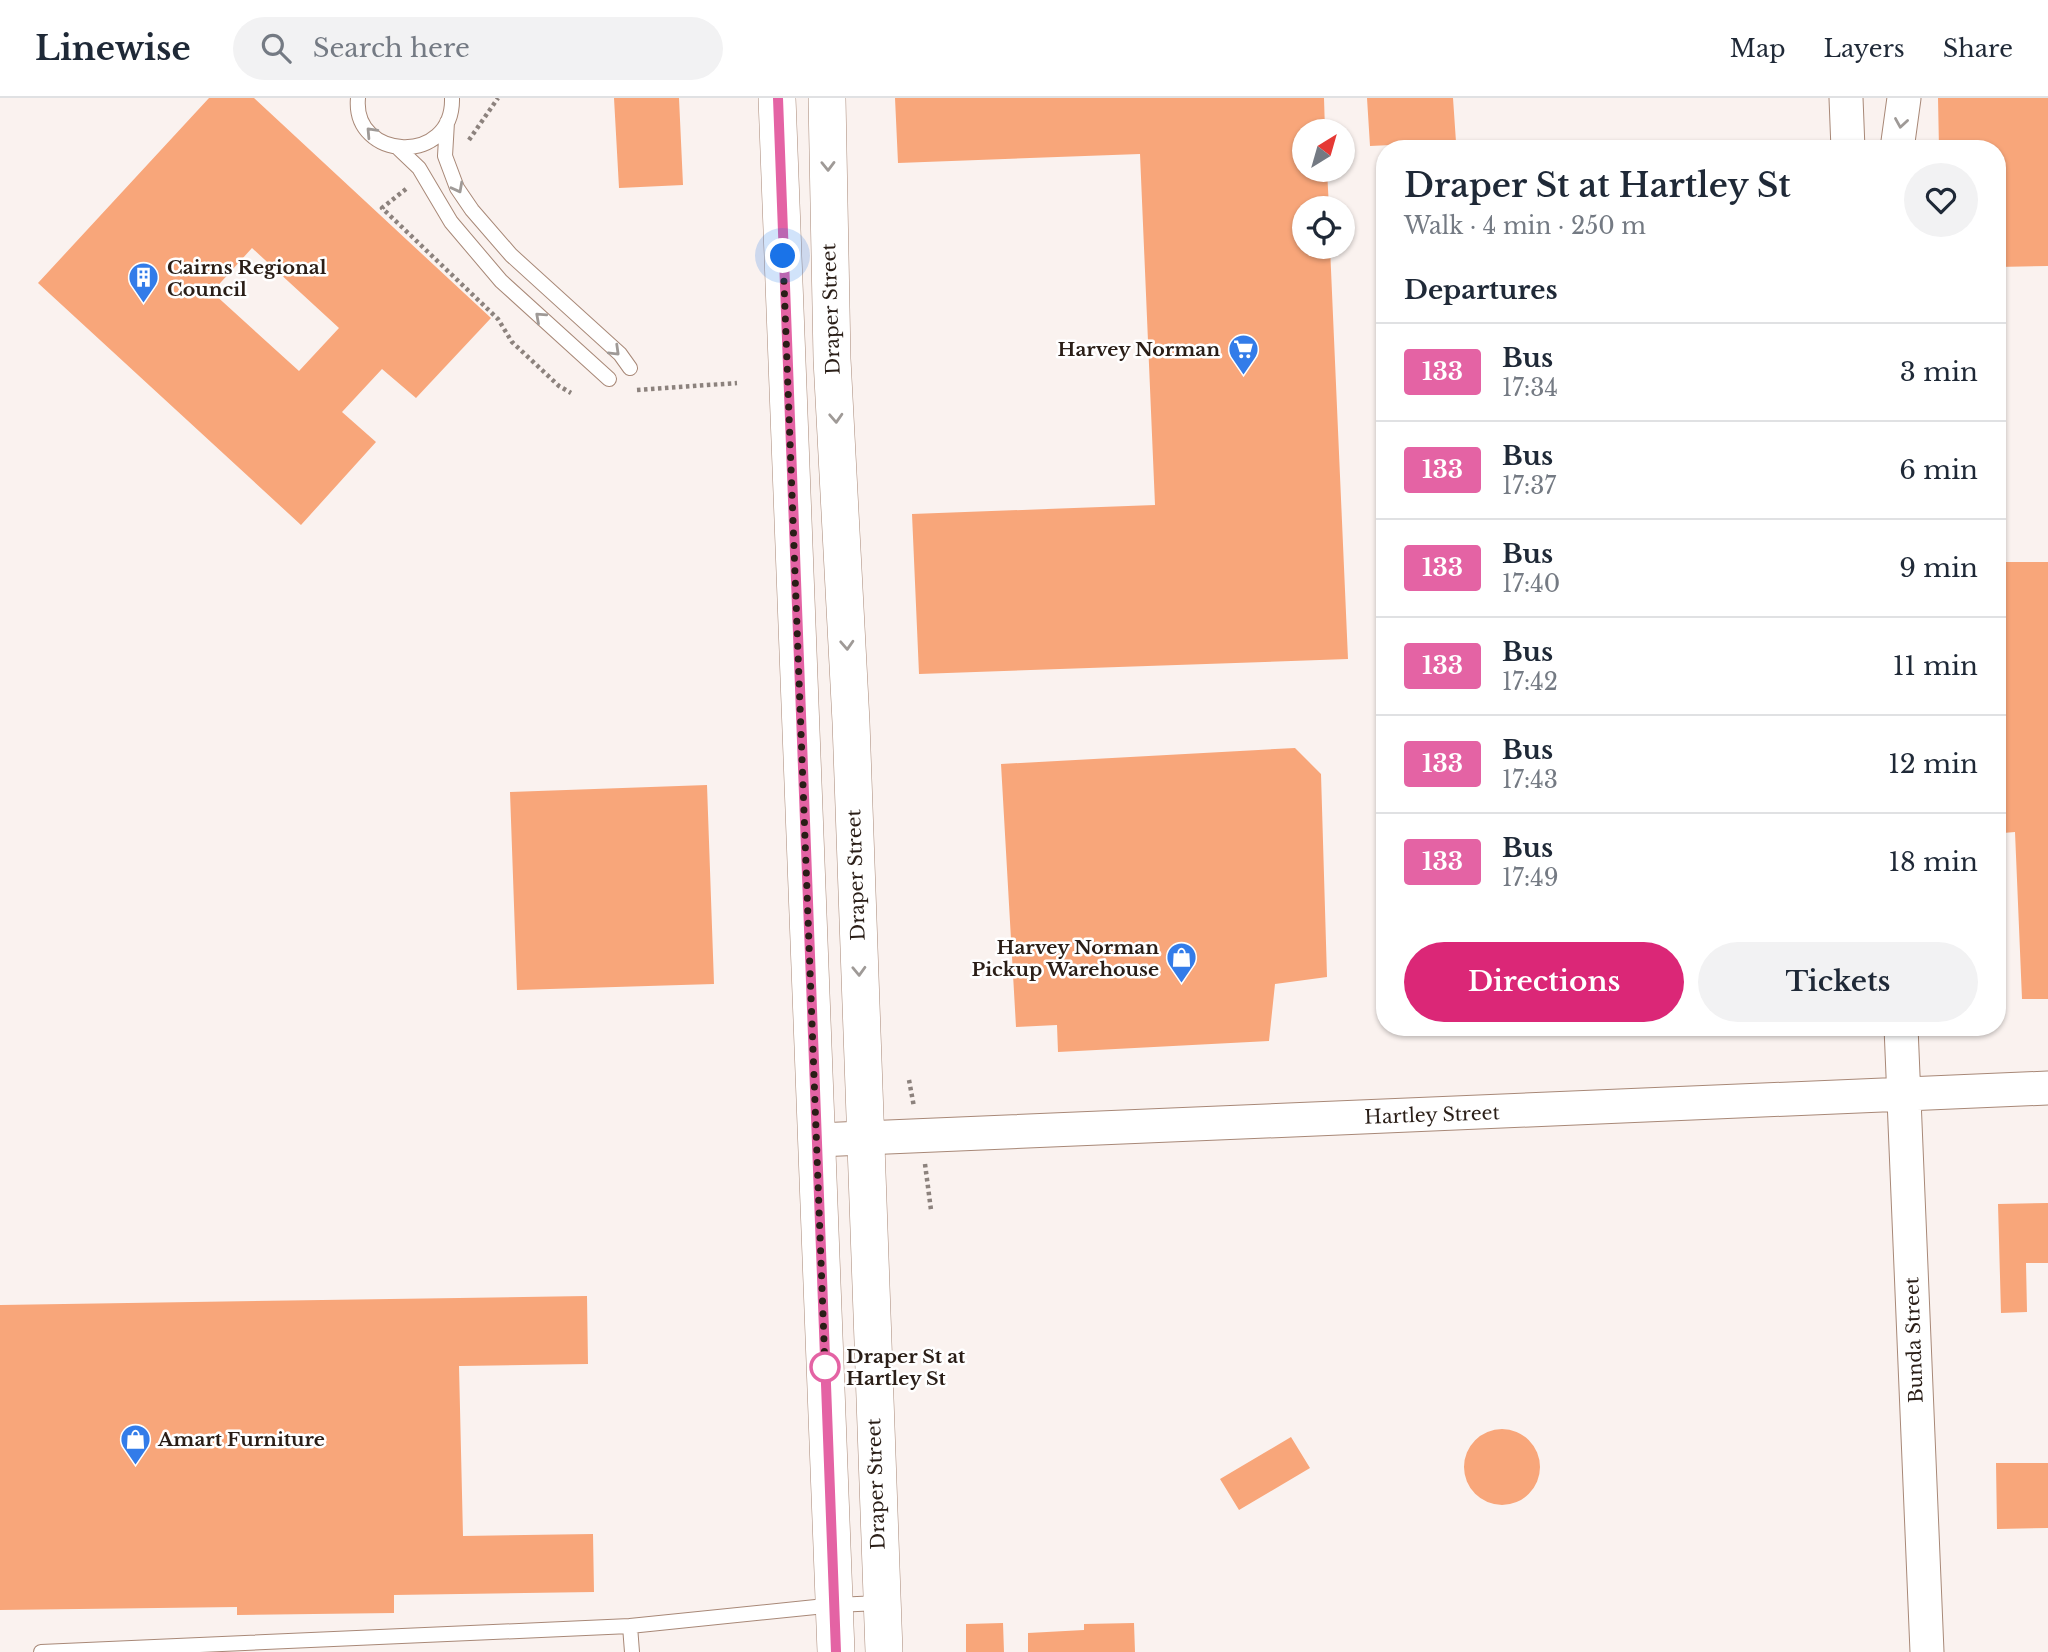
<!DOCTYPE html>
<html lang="en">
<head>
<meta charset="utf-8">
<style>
	:root { --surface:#fff; --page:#f2f2f3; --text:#1f2937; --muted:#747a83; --line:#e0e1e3; --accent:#db2777 }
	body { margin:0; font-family:"Libre Baskerville",serif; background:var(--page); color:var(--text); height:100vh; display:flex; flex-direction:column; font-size:26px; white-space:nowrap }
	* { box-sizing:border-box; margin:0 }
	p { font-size:23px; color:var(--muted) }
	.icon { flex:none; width:38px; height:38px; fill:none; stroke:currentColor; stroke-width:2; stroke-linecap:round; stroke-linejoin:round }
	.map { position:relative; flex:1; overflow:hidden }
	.drawer { position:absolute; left:1376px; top:42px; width:630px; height:896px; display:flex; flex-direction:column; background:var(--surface); border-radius:28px; box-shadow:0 2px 5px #0004 }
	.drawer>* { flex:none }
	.badge { padding:0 14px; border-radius:5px; font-size:24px; line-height:46px }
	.needle { width:46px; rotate:37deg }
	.buttons { position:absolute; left:1292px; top:21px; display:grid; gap:14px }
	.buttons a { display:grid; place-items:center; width:63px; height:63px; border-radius:50%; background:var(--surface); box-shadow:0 2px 5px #0004; font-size:35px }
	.you { position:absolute; width:35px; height:35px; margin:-18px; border:5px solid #fff; border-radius:50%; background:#1a73e8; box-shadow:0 0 0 10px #1a73e833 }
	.map>.badge { position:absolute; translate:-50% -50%; box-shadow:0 0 0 4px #fff }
	h2 { padding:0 28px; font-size:26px; line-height:63px }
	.round { display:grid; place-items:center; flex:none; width:74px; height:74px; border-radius:37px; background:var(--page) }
	.headline { display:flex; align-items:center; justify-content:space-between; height:119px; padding:0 28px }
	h1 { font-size:33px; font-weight:600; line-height:52px }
	.cta { display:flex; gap:14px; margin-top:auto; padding:14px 28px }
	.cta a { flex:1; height:80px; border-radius:42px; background:var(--accent); color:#fff; font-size:28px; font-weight:600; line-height:80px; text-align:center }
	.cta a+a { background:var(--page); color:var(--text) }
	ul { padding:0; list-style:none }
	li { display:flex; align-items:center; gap:21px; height:98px; padding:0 28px; border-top:2px solid var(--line) }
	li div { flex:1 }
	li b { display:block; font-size:26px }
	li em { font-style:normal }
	li .badge { min-width:77px; font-weight:700; text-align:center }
	header { display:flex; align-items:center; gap:42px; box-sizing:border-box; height:98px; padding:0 35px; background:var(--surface); border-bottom:2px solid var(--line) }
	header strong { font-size:33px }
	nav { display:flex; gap:38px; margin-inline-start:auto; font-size:24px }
	.search { width:490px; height:63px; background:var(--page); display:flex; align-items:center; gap:18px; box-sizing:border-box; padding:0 24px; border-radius:38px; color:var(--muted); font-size:26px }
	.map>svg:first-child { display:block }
	.building { fill:#f8a67a; fill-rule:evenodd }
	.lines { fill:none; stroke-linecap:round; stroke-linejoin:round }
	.service-casing { stroke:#a88877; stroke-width:16 }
	.tertiary-casing { stroke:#a88877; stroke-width:35 }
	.secondary-casing { stroke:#a88877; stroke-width:38 }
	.path { stroke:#8c827d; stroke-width:4.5; stroke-dasharray:3.5 3.5; stroke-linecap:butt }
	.service { stroke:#fff; stroke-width:14 }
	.tertiary { stroke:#fff; stroke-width:33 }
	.secondary { stroke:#fff; stroke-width:37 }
	.oneway { stroke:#9f9a97 }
	.line-casing { stroke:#fff; stroke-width:16 }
	.line { stroke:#e463a4; stroke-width:10 }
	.walk { stroke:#2a1e17; stroke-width:7; stroke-dasharray:0 12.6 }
	.stop-dot { fill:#fff; stroke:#e463a4; stroke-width:3.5 }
	.labels { text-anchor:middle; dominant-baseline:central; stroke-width:5; stroke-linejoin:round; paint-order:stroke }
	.poi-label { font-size:19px; font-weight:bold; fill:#2a1e17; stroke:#fff; text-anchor:start }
	.street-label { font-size:19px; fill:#2a1e17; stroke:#fff }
	.stop-label { font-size:19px; font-weight:bold; fill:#2a1e17; stroke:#fff; text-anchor:start }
</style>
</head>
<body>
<header>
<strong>Linewise</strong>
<div class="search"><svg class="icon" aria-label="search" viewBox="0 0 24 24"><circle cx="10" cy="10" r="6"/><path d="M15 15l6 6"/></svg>Search here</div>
<nav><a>Map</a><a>Layers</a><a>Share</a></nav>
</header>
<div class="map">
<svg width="2048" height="1554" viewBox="0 0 2048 1554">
	<rect width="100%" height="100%" fill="#faf2ef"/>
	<path class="building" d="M209,0H254L491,220L416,300L382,271L342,314L376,344L301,427L38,185ZM252,150L339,230L299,273L212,194Z
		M614,0H679L683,87L619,90Z
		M895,0H1324L1325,33H1304V72H1327L1329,110H1304V149H1330L1348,561L919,576L912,416L1155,407L1140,56L898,65Z
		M1367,0H1453L1456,44L1370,48Z
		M1938,0H2048V168L1997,169V51H1939Z
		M1997,464H2048V901H2022L2015,734L2003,735L1999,689H1997V559H2005L2003,508H1997Z
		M1295,650L1321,676L1327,879L1275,886L1269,943L1058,954L1057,927L1016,929L1001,666Z
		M707,687L714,886L517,892L510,694Z
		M2048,1105V1165H2026L2027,1214L2001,1215L1998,1106Z
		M587,1198L588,1266L459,1268L463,1438L593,1436L594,1494L394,1497V1515L237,1517V1509L0,1512V1207Z
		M1464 1369a38 38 0 1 1 76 0a38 38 0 1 1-76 0Z
		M1291,1339L1310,1370L1239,1412L1220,1381Z
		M1996,1365H2048V1430L1997,1431Z
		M1003,1525L1004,1554H966V1526Z
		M1134,1525L1135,1554H1028V1535L1084,1532V1526Z"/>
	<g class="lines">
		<defs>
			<path id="service" d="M358,0C352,63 454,68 452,0
				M447,24L445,58L457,90L472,112L511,157L620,256L630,270
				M398,50L419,70L451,124L501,183L609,281
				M41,1554L630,1528
				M632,1554L630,1528L835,1507L880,1505"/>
			<path id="tertiary" d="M1846,0L1848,51
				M1897,51L1904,0
				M1901,929L1927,1554
				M817,1042L2048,990"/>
			<path id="secondary" d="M777,0L836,1554
				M827,0L832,261L851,624L884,1554"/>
		</defs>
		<use href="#service" class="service-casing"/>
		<use href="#tertiary" class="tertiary-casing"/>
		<use href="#secondary" class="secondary-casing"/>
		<path class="path" d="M469,42L498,0
			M406,91L382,110L498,221L512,244L559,288L571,295
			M637,292L737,285
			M909,982L914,1009
			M925,1066L931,1112"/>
		<use href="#service" class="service"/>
		<use href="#tertiary" class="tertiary"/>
		<use href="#secondary" class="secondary"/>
	</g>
	<defs><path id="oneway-chevron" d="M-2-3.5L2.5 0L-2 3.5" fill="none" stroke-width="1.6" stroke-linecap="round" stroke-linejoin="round" transform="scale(1.75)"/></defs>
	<g class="oneway">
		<use href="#oneway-chevron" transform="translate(1901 25) rotate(99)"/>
		<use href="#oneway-chevron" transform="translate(371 34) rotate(-133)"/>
		<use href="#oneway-chevron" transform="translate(828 68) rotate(89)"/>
		<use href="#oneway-chevron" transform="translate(458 90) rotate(62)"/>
		<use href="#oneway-chevron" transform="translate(540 219) rotate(-138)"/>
		<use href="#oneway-chevron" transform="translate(615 253) rotate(44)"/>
		<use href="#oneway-chevron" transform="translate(836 320) rotate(87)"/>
		<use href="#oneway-chevron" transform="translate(847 547) rotate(87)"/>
		<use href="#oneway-chevron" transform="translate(859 873) rotate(88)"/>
	</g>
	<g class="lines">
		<defs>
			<path id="line" d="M778,0L836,1554"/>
		</defs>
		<use href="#line" class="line-casing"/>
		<use href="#line" class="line"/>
		<path class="walk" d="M783,158L825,1269"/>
	</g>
	<defs>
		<symbol id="building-pin" viewBox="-11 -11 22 30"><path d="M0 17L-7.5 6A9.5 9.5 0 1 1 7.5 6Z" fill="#337ce9" stroke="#fff"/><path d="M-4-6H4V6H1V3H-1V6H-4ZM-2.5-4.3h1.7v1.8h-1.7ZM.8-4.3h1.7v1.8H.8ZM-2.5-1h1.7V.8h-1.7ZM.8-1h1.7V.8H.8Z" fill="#fff"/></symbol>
		<symbol id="supermarket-pin" viewBox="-11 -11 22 30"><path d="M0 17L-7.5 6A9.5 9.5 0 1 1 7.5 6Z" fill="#337ce9" stroke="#fff"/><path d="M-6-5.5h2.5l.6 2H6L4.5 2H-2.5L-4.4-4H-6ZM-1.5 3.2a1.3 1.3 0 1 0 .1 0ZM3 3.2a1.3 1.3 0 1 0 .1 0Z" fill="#fff"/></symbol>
		<symbol id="shop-pin" viewBox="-11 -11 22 30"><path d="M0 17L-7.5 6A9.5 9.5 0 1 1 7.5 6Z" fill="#337ce9" stroke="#fff"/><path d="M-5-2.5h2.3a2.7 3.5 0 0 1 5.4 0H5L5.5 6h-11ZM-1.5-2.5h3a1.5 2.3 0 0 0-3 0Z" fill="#fff"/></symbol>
	</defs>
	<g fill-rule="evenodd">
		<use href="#building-pin" x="126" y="162" width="35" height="47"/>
		<use href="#supermarket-pin" x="1226" y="234" width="35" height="47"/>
		<use href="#shop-pin" x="1164" y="842" width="35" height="47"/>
		<use href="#shop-pin" x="118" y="1324" width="35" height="47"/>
	</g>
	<circle class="stop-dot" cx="825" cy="1269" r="14"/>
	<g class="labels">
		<g class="poi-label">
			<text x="167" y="169">Cairns Regional<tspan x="167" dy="22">Council</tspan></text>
			<text x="1220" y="251" text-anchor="end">Harvey Norman</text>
			<text x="1159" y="849" text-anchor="end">Harvey Norman<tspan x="1159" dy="22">Pickup Warehouse</tspan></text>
			<text x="158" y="1341">Amart Furniture</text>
		</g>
		<g class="street-label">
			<text transform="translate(831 211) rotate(-92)">Draper Street</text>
			<text transform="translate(856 777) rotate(-92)">Draper Street</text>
			<text transform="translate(1432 1017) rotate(-2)">Hartley Street</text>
			<text transform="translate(1914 1242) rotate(-92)">Bunda Street</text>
			<text transform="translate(876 1386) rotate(-92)">Draper Street</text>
		</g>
		<g class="stop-label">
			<text x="846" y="1258">Draper St at<tspan x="846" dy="22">Hartley St</tspan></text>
		</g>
	</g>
</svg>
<div class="buttons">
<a><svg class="needle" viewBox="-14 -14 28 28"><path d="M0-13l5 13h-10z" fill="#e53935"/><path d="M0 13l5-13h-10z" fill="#747a83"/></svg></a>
<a><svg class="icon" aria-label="locate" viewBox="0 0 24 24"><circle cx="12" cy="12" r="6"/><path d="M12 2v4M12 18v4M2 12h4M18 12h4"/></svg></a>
</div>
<div class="you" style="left:783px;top:158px"></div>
<section class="drawer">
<div class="headline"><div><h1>Draper St at Hartley St</h1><p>Walk · 4 min · 250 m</p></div><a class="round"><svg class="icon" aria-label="heart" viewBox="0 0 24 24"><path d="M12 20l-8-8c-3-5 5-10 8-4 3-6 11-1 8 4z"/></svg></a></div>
<h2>Departures</h2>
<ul>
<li><span class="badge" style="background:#e463a4;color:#fff">133</span><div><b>Bus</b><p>17:34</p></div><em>3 min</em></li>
<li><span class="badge" style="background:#e463a4;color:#fff">133</span><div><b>Bus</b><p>17:37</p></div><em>6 min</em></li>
<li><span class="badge" style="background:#e463a4;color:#fff">133</span><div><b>Bus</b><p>17:40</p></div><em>9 min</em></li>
<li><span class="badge" style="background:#e463a4;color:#fff">133</span><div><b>Bus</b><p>17:42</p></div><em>11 min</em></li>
<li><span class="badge" style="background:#e463a4;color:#fff">133</span><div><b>Bus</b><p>17:43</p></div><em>12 min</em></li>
<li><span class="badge" style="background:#e463a4;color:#fff">133</span><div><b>Bus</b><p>17:49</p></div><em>18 min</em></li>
</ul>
<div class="cta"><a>Directions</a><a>Tickets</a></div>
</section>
</div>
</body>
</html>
